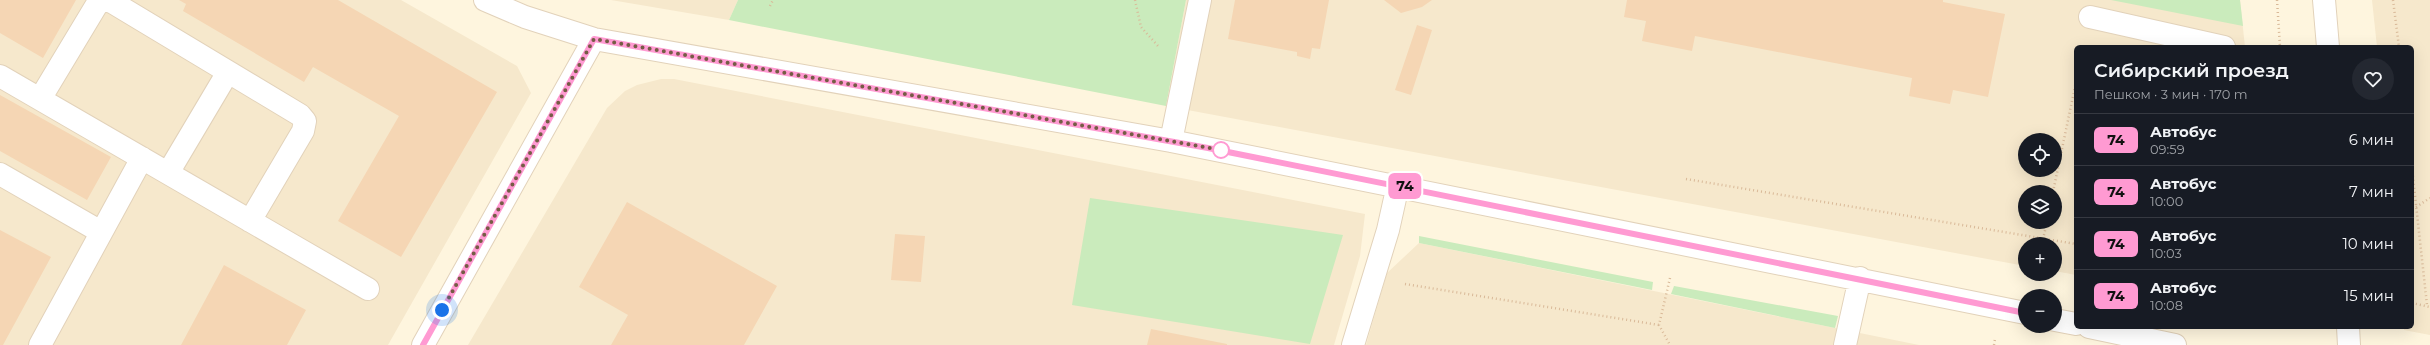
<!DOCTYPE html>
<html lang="ru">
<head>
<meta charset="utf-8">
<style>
	:root { --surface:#171b24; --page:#242831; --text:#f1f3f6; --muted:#9ea1a6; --line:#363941 }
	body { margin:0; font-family:Montserrat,sans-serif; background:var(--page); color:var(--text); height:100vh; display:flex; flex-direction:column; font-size:15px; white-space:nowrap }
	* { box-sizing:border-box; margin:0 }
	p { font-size:13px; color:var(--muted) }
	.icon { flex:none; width:22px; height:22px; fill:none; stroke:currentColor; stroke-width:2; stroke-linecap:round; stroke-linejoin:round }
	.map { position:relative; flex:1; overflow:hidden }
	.panel { position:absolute; left:2074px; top:45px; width:340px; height:284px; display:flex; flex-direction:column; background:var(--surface); border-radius:6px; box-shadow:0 4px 16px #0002 }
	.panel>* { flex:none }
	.badge { padding:0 8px; border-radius:6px; font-size:14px; line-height:26px }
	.controls { position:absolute; left:2018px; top:133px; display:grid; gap:8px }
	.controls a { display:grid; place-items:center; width:44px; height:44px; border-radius:50%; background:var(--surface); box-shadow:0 4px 16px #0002; font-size:20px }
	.you { position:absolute; width:20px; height:20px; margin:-10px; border:3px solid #fff; border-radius:50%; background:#1a73e8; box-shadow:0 0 0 6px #1a73e833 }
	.map>.badge { position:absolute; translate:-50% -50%; box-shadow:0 0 0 2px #fff }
	.round { display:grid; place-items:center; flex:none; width:42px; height:42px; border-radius:21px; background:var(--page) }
	.overview { display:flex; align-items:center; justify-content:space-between; height:68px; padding:0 20px }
	h1 { font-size:19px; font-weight:600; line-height:30px }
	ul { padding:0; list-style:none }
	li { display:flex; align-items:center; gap:12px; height:52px; padding:0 20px; border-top:1px solid var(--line) }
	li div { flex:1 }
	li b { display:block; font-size:15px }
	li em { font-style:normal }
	li .badge { min-width:44px; font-weight:700; text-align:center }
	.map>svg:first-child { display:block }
	.residential { fill:#f6e8cc; fill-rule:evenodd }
	.green { fill:#caebbc }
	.building { fill:#f5d6b4 }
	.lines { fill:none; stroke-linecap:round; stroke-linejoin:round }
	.minor-casing { stroke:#e2d2ba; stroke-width:24 }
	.path { stroke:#d9b998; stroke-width:2.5; stroke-dasharray:1 3; stroke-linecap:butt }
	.minor { stroke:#fff; stroke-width:22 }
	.line-casing { stroke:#fff; stroke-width:9 }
	.line { stroke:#ff9ad2; stroke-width:6 }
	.walk { stroke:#755c45; stroke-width:4; stroke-dasharray:0 7.2 }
	.stop-dot { fill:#fff; stroke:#ff9ad2; stroke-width:2 }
</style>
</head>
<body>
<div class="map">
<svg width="2430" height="345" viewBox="0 0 2430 345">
	<rect width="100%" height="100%" fill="#fef5de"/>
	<path class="residential" d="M0,0H401L517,66L531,93L388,345H0Z
		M611,0H738L729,20Z
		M1186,0H2240L2245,47H2076V275L2055,271V244H2025V266L1166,106ZM2025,140H2055V170H2025ZM2025,192H2055V222H2025Z
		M2372,0H2430V335L2404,330V327H2412V47H2377Z
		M661,79H674L1365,214L1360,256L1334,345H468L607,108L625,91L637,85Z
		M1419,243L1835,328L1919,345H1366L1387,273Z"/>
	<path class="green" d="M738,0H1186L1166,106L729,20Z
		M2111,0H2240L2243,26Z
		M1090,198L1343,235L1310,344L1072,305Z
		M1419,236L1653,282L1652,290L1419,243Z
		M1674,286L1838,316L1835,328L1671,294Z"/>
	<path class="building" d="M0,0H76L43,58L0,33Z
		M179,0H338L497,92L401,257L338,221L399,116L313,67L304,82L183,11L186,4Z
		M1235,0H1329L1320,49L1312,48L1310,59L1297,56V52L1228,39Z
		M1384,0H1432L1422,7L1401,13Z
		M1627,0H1943V2L2005,14L1988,97L1953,90L1950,104L1909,96L1912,78L1695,36L1692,51L1642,41L1646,21L1624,17Z
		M1417,25L1432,30L1411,95L1395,90Z
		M0,95L111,157L87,200L0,151Z
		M627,202L777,286L744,345H611L628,315L579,287Z
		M0,230L51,257L3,345H0Z
		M895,234L925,236L921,282L891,280Z
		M224,265L306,310L287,345H181Z
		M1151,329L1227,344V345H1147Z"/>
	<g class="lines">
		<defs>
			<path id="minor" d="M104,0L112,2L300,115L305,121L303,131L250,221
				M485,0L525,17L594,39L1171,141L2025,313
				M2324,0L2328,47
				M2090,17L2224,47
				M0,76L368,289
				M40,99L96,6L102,0
				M1171,141L1200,0
				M168,173L228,72
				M0,174L101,232
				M2055,320L2076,324
				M2089,327L2175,345
				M2348,327L2349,345
				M40,345L142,158
				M423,345L594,39
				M1353,345L1388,230L1398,185
				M1845,345L1860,278"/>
		</defs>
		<use href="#minor" class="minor-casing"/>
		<path class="path" d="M1135,0L1141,27L1158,46
			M2277,0L2280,47
			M2393,0L2399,47
			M770,6L773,0
			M2412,168L2427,305
			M1686,179L2076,244
			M2053,192L2076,82
			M2416,207L2430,198
			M2043,239L2047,222
			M1670,278L1659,325L1670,345
			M1405,284L1659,325
			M2412,303L2430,307
			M1994,345L1995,339"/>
		<use href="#minor" class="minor"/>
	</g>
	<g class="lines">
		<defs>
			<path id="line" d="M423,345L594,39L1208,148L2025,313"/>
		</defs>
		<use href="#line" class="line-casing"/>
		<use href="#line" class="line"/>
		<path class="walk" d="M442,310L594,39L1221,150"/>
	</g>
	<circle class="stop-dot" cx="1221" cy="150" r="8"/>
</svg>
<div class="controls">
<a><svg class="icon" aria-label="locate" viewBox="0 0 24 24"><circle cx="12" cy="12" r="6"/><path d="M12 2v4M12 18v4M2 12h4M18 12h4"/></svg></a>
<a><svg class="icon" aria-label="layers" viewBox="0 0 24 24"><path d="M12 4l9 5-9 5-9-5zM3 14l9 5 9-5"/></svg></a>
<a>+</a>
<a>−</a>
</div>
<div class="you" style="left:442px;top:310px"></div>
<b class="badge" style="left:1405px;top:186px;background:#ff9ad2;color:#111">74</b>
<section class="panel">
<div class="overview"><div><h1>Сибирский проезд</h1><p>Пешком · 3 мин · 170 m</p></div><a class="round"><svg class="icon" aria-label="heart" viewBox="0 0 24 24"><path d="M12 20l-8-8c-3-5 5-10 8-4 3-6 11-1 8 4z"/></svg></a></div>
<ul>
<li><span class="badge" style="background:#ff9ad2;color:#111">74</span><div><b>Автобус</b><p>09:59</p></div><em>6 мин</em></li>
<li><span class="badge" style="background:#ff9ad2;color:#111">74</span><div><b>Автобус</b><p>10:00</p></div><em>7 мин</em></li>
<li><span class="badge" style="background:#ff9ad2;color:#111">74</span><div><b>Автобус</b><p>10:03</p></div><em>10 мин</em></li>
<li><span class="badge" style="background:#ff9ad2;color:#111">74</span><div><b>Автобус</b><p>10:08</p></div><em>15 мин</em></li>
</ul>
</section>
</div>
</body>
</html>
